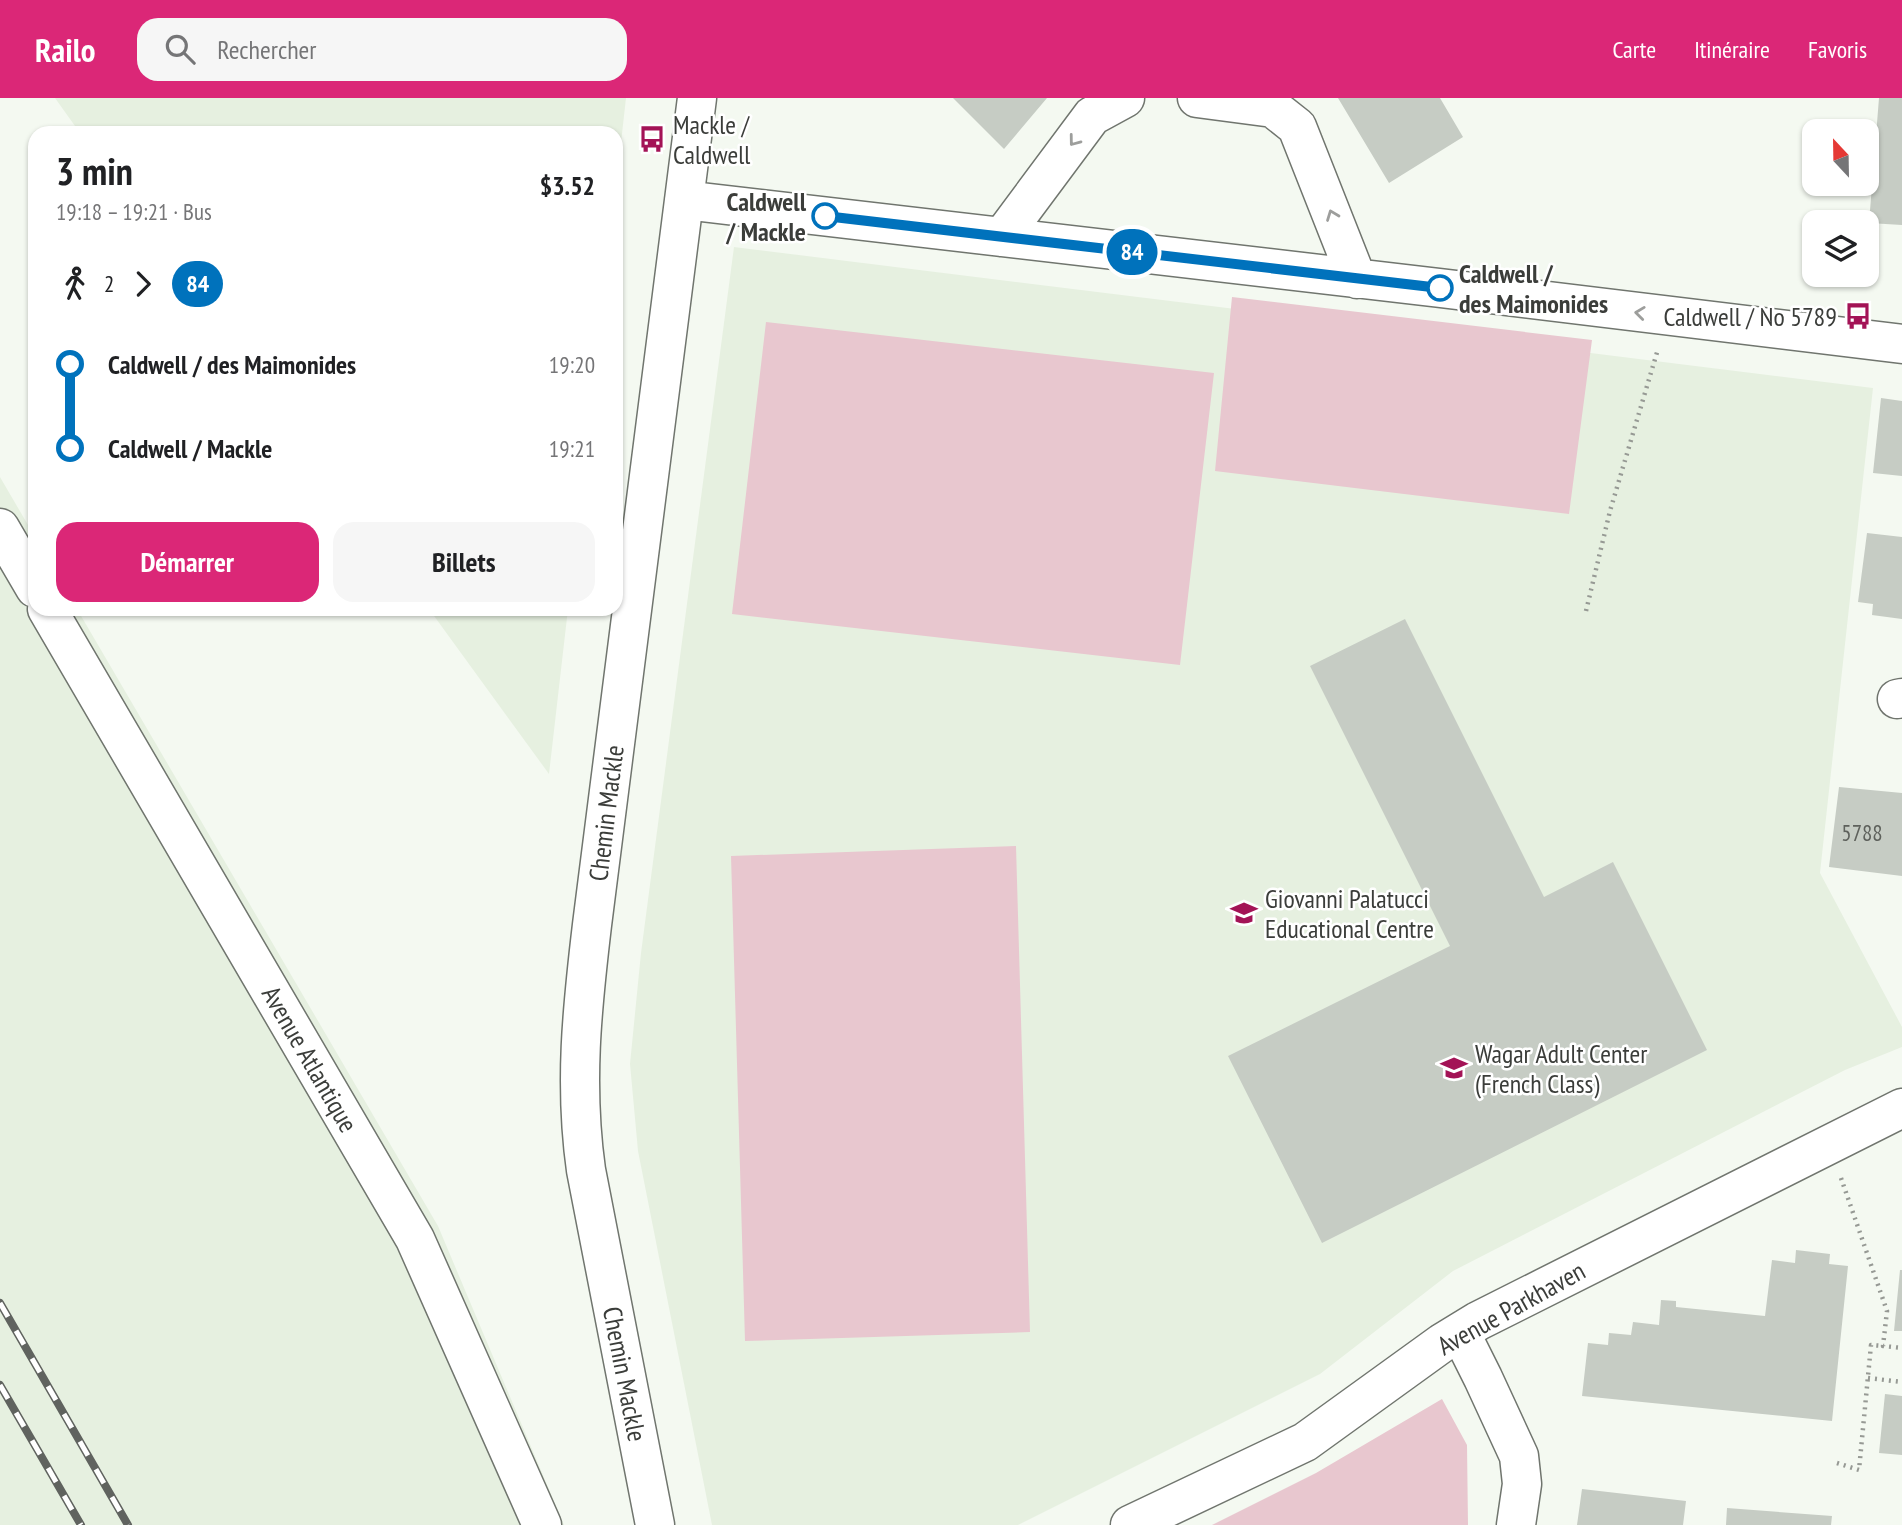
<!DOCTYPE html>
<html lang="fr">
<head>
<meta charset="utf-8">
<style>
	:root { --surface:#fff; --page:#f6f6f6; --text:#202124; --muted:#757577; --accent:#db2777 }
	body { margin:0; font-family:"PT Sans Narrow",sans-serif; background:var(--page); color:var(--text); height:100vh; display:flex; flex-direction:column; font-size:26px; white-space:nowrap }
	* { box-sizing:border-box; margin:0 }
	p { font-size:23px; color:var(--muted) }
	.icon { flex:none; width:38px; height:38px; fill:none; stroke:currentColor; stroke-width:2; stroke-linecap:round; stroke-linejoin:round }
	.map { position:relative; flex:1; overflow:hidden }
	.details { position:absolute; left:28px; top:28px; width:595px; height:490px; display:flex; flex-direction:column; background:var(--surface); border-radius:21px; box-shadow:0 2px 5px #0004 }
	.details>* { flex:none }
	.badge { padding:0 14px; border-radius:23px; font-size:24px; line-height:46px }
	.needle { width:46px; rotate:338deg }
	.tools { position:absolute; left:1802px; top:21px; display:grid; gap:14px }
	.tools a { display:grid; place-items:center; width:77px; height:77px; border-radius:14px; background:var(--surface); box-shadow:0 2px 5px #0004; font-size:35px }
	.map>.badge { position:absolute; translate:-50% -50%; box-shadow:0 0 0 4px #fff }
	.legs { display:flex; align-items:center; gap:10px; height:77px; padding:0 28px; font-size:23px }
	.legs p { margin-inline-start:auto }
	.headline { display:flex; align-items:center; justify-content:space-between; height:119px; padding:0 28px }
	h1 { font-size:38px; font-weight:700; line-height:52px }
	.button { display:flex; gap:14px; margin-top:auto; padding:14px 28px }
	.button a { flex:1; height:80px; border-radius:21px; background:var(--accent); color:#fff; font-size:28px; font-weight:700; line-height:80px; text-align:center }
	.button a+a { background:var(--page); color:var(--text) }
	ul { padding:0 28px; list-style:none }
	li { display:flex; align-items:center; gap:24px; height:84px; font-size:26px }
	li i { display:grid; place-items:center; width:10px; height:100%; margin:0 9px; background:currentColor }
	li i::after { content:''; width:18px; height:18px; margin:-9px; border:5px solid; border-radius:50%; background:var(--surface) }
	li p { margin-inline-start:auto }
	li:first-child i { background:linear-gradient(#0000 50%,currentColor 0) }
	li:last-child i { background:linear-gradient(currentColor 50%,#0000 0) }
	header { display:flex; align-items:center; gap:42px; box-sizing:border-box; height:98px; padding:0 35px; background:var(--accent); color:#fff }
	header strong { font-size:33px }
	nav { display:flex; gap:38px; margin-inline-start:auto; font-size:24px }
	.search { width:490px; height:63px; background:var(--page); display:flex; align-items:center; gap:18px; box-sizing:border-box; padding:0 24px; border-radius:21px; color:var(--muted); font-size:26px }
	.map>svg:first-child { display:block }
	.built { fill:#e6f0e0 }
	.green { fill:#e8c7cf }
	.building { fill:#c6ccc4 }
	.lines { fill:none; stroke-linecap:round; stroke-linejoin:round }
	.minor-casing { stroke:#70756e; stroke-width:41 }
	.path { stroke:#969994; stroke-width:4.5; stroke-dasharray:2 5; stroke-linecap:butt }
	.minor { stroke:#fff; stroke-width:38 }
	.rail-casing { stroke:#60635f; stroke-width:8 }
	.rail { stroke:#fff; stroke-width:5; stroke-dasharray:16; stroke-linecap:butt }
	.oneway { stroke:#9d9e9c }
	.line-1-casing { stroke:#fff; stroke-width:16 }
	.line-1 { stroke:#0072bc; stroke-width:10 }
	.stop-1-dot { fill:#fff; stroke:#0072bc; stroke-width:3.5 }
	.labels { text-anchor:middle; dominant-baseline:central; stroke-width:5; stroke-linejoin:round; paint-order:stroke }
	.number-label { font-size:23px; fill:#5e615c }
	.poi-label { font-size:26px; fill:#3b3d3a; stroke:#fff; text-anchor:start }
	.stop-label { font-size:26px; font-weight:bold; fill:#3b3d3a; stroke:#fff; text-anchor:end }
	.street-label { font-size:26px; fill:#3b3d3a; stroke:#fff }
</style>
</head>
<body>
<header>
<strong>Railo</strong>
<div class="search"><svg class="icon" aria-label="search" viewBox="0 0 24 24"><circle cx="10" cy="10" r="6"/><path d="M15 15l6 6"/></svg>Rechercher</div>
<nav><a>Carte</a><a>Itinéraire</a><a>Favoris</a></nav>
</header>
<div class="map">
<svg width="1902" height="1427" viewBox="0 0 1902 1427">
	<rect width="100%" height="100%" fill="#f4f9f1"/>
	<path class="built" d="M55,0H626L616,89V35H80Z
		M734,149L1873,290L1820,775L1902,929V949L1845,972L1453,1173L1320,1276L1018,1427H712L638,1053L630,966L641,855Z
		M0,379L35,439V511H77L438,1128L564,1427H0Z
		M429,511H568L549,676Z"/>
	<path class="green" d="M1232,199L1592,242L1569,416L1215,373Z
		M766,224L1214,275L1180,567L732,516Z
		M1016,748L1030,1234L745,1243L731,758Z
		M1442,1301L1467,1347L1468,1427H1212L1316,1375Z"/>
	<path class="building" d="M953,0H1047L1004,51Z
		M1338,0H1440L1463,39L1389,85Z
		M1879,0H1902V127L1869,125Z
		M1881,300L1902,303V378L1873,375Z
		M1867,435L1902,439V521L1872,517L1873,506L1858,504Z
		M1405,521L1544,799L1613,764L1707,952L1322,1145L1228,958L1450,848L1310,568Z
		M1839,689L1902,695V778L1829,769Z
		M1796,1152L1830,1156L1829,1166L1848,1168L1832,1323L1582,1298L1588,1245L1608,1247L1609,1235L1631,1237L1633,1224L1659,1227L1661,1202L1676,1203V1209L1765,1218L1772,1162L1795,1165Z
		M1900,1172H1902V1233H1894Z
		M1885,1296L1902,1298V1357L1879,1355Z
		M1582,1391L1686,1403L1683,1427H1577Z
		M1727,1410L1832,1418L1831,1427H1726Z"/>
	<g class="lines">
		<defs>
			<path id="minor" d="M1197,0L1273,10L1297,29L1357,181
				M684,102L1440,190L1902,246
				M1002,139L1092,18L1125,0
				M0,430L35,490
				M47,511L415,1141L542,1427
				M1897,601L1902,600
				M1460,1234L1483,1280L1519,1358L1522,1386L1516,1427
				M655,1427L586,1072C574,987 582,911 592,827L697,0
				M1130,1427L1305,1344L1442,1245L1478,1223L1902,1010"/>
		</defs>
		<use href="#minor" class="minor-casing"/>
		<path class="path" d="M1586,513L1610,413L1658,251
			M1841,1080L1887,1213L1883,1248L1902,1250
			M1868,1280L1902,1284
			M1837,1365L1859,1372L1871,1247L1883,1248"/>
		<use href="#minor" class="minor"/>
		<defs>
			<path id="rail" d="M0,1205L128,1427
				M0,1287L81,1427"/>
		</defs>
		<use href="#rail" class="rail-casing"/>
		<use href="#rail" class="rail"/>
	</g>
	<defs><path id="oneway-chevron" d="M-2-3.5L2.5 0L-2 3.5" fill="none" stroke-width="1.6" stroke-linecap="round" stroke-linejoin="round" transform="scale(1.75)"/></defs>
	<g class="oneway">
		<use href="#oneway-chevron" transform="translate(1074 43) rotate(127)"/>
		<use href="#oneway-chevron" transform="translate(1332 117) rotate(-111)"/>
		<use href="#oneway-chevron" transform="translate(1640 215) rotate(-173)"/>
	</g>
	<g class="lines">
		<defs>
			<path id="line-1" d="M825,118L1440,190"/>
		</defs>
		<use href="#line-1" class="line-1-casing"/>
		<use href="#line-1" class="line-1"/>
	</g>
	<defs>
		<symbol id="bus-bare" viewBox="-9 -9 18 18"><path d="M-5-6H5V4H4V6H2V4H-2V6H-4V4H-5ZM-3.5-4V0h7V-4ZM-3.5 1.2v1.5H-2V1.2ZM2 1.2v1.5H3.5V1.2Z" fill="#a31356" stroke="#fff" stroke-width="2.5" paint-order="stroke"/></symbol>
		<symbol id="school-bare" viewBox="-9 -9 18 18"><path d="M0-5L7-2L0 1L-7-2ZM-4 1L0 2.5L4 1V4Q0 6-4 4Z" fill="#a31356" stroke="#fff" stroke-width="2.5" paint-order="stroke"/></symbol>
	</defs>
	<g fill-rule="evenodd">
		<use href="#bus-bare" x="633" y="22" width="38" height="38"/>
		<use href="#bus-bare" x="1839" y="199" width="38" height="38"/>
		<use href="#school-bare" x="1225" y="796" width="38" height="38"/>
		<use href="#school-bare" x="1435" y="951" width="38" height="38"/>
	</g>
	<g class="stop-1-dot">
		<circle cx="825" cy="118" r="12"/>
		<circle cx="1440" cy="190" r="12"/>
	</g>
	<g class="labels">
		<g class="number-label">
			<text x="1862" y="734">5788</text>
		</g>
		<g class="poi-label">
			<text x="673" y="26">Mackle /<tspan x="673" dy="30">Caldwell</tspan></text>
			<text x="1837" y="218" text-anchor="end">Caldwell / No 5789</text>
			<text x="1265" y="800">Giovanni Palatucci<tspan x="1265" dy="30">Educational Centre</tspan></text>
			<text x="1475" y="955">Wagar Adult Center<tspan x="1475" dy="30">(French Class)</tspan></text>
		</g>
		<g class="stop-label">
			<text x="806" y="103">Caldwell<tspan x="806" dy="30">/ Mackle</tspan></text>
			<text x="1459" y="175" text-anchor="start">Caldwell /<tspan x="1459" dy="30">des Maimonides</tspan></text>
		</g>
		<g class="street-label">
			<text transform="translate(606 715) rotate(-83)">Chemin Mackle</text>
			<text transform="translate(310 961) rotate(60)">Avenue Atlantique</text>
			<text transform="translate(1511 1210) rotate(-29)">Avenue Parkhaven</text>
			<text transform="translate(625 1276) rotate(79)">Chemin Mackle</text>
		</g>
	</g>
</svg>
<div class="tools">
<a><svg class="needle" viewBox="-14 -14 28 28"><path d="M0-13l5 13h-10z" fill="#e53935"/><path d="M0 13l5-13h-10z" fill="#757577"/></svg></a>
<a><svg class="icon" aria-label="layers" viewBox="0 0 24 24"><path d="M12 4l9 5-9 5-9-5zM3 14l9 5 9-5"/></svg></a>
</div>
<b class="badge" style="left:1132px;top:154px;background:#0072bc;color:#fff">84</b>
<section class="details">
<div class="headline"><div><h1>3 min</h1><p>19:18 – 19:21 · Bus</p></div><b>$3.52</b></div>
<div class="legs"><svg class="icon" aria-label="walk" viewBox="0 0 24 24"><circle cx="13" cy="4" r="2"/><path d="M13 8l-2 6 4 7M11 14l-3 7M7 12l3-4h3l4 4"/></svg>2<svg class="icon" aria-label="forward" viewBox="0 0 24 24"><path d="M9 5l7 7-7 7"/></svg><b class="badge" style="background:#0072bc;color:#fff">84</b></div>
<ul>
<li><i style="color:#0072bc"></i><b>Caldwell / des Maimonides</b><p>19:20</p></li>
<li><i style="color:#0072bc"></i><b>Caldwell / Mackle</b><p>19:21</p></li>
</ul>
<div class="button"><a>Démarrer</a><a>Billets</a></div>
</section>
</div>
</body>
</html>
